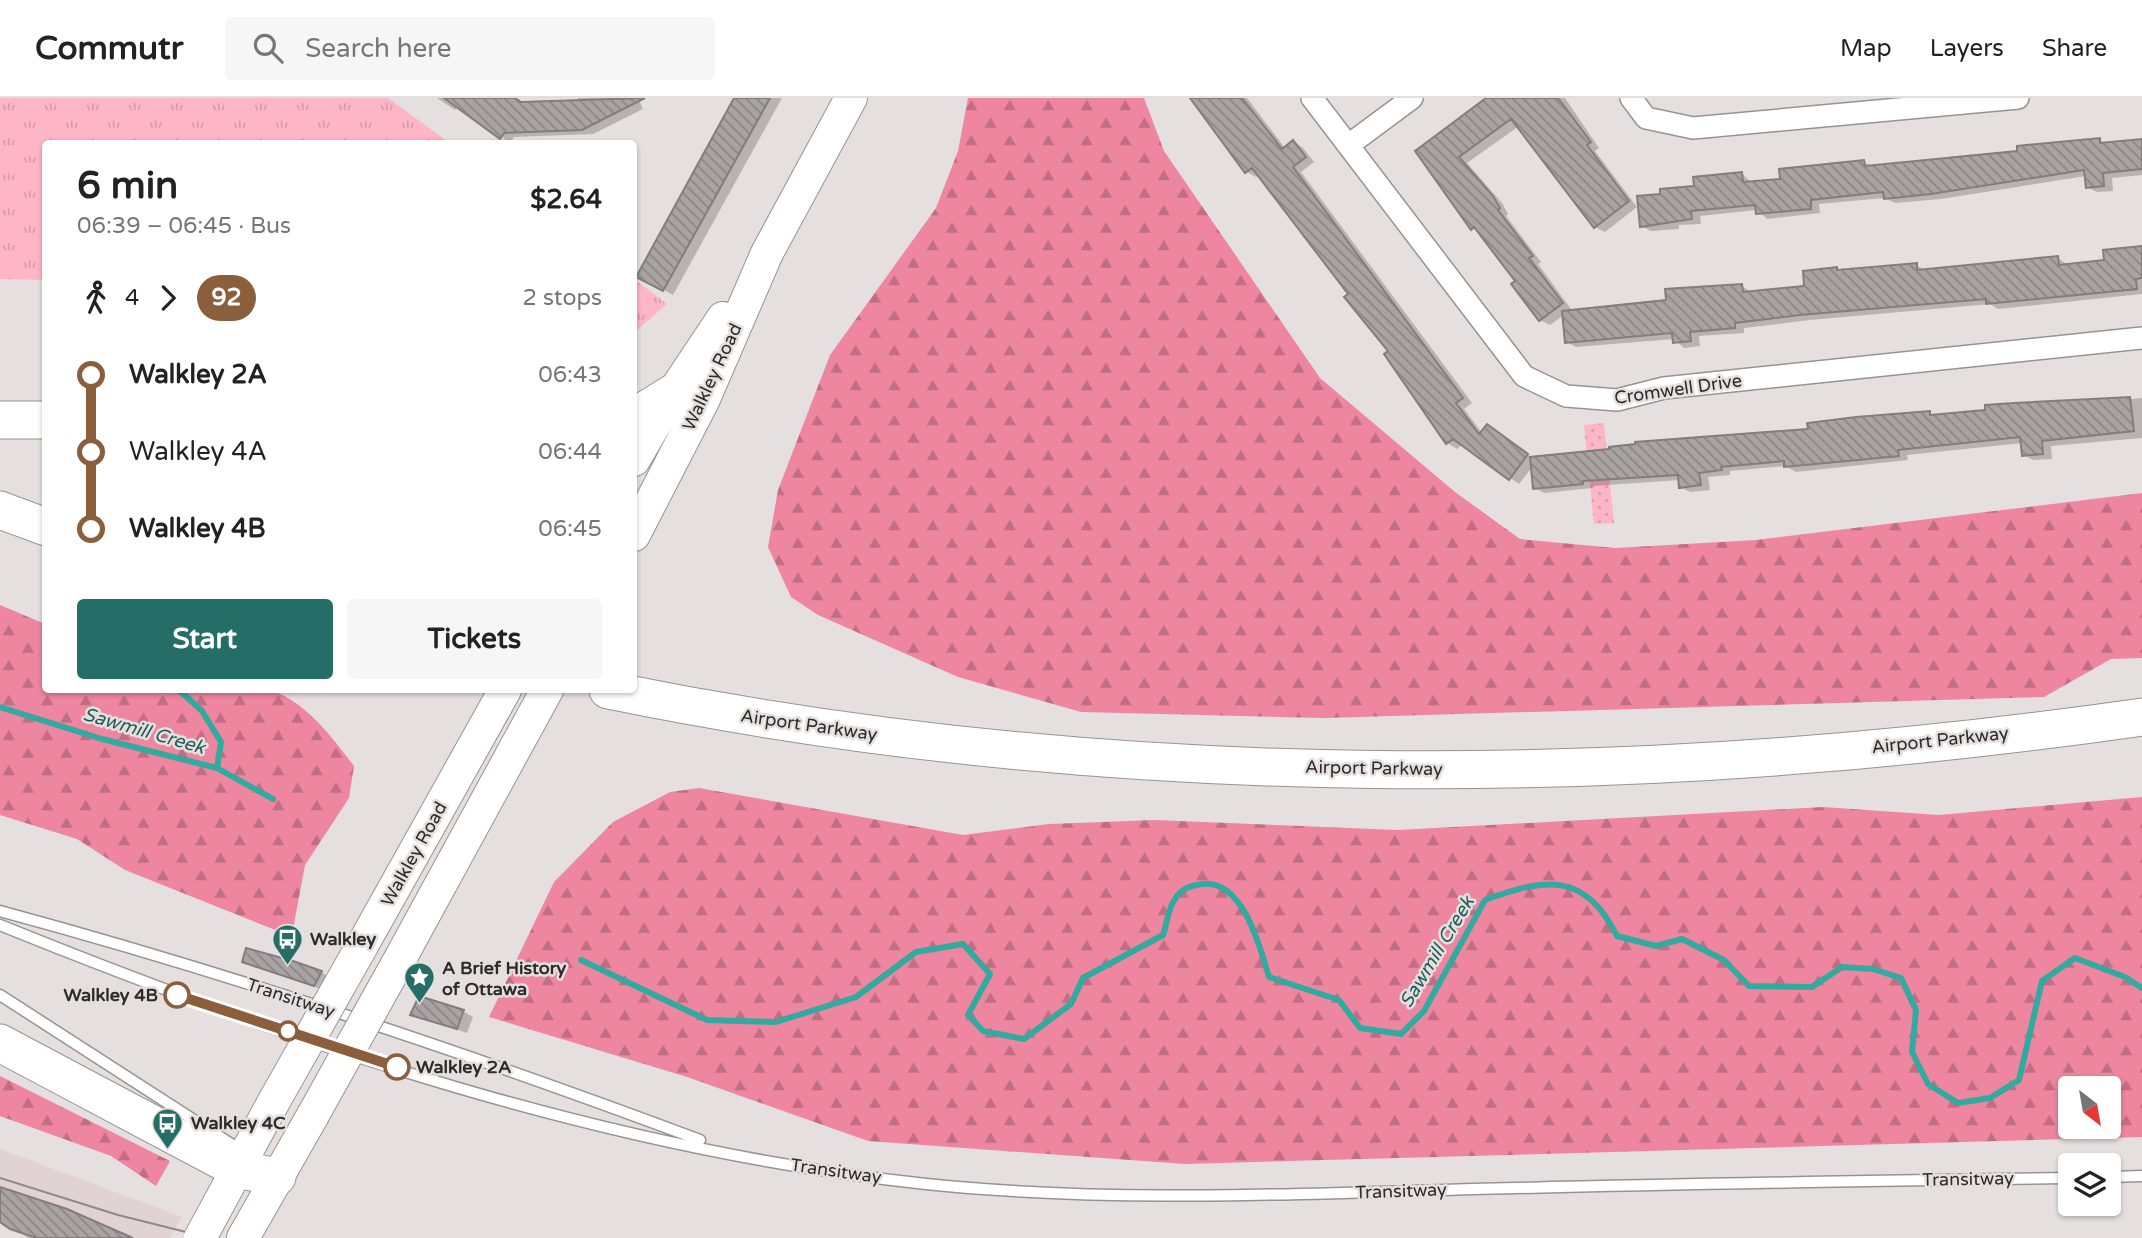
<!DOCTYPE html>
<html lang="en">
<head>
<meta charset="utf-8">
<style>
	:root { --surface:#fff; --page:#f6f6f6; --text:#222; --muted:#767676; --line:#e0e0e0; --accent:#246e67 }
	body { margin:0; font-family:"Varela Round",sans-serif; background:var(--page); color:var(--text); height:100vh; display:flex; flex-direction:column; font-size:26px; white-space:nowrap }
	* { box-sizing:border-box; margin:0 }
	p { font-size:23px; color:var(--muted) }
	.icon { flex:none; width:38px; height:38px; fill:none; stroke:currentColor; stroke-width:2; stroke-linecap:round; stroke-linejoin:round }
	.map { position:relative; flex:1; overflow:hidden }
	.sheet { position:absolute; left:42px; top:42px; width:595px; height:553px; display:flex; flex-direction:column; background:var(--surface); border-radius:7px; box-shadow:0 2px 5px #0004 }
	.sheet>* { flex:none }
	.badge { padding:0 14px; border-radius:23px; font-size:24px; line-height:46px }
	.needle { width:46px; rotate:149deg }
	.controls { position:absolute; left:2058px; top:978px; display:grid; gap:14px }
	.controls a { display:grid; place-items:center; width:63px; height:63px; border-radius:7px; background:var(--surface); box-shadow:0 2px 5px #0004; font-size:35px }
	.map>.badge { position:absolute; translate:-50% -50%; box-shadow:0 0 0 4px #fff }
	.legs { display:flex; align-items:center; gap:10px; height:77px; padding:0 35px; font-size:23px }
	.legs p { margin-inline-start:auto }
	.head { display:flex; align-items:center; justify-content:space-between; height:119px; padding:0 35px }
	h1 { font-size:38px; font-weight:700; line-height:52px }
	.primary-button { display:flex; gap:14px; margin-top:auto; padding:14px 35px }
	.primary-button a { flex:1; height:80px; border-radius:7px; background:var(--accent); color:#fff; font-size:28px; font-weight:700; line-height:80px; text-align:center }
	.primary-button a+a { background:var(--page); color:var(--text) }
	ul { padding:0 35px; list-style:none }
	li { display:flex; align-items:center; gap:24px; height:77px; font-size:26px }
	li i { display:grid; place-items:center; width:10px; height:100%; margin:0 9px; background:currentColor }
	li i::after { content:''; width:18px; height:18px; margin:-9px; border:5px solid; border-radius:50%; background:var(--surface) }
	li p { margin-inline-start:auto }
	li:first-child i { background:linear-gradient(#0000 50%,currentColor 0) }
	li:last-child i { background:linear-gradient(currentColor 50%,#0000 0) }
	header { display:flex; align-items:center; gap:42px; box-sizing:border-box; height:98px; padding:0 35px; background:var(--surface); border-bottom:2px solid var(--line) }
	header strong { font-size:33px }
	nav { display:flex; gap:38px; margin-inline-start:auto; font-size:24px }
	.search { width:490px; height:63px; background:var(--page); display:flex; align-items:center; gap:18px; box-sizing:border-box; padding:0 24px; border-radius:7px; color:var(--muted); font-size:26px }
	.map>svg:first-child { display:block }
	.built { fill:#e1d2d5 }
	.grass { fill:url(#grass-dots) }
	.forest { fill:url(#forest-firs); fill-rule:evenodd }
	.park { fill:url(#park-tufts) }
	.shadow { fill:#0003 }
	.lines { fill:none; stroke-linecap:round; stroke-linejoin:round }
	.stream { stroke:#33aa9f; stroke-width:6 }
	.building { fill:url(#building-back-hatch); stroke:#847d7f; stroke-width:2 }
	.service-casing { stroke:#999293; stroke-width:13 }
	.minor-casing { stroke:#999293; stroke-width:24 }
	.secondary-casing { stroke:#999293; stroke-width:34 }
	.trunk-casing { stroke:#999293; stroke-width:39 }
	.service { stroke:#fff; stroke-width:10 }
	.minor { stroke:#fff; stroke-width:21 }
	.secondary { stroke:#fff; stroke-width:32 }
	.trunk { stroke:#fff; stroke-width:37 }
	.tram { stroke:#8e8989; stroke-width:2 }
	.secondary-bridge-casing { stroke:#999293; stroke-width:34; stroke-linecap:butt }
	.secondary-bridge { stroke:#fff; stroke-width:32 }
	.line-1-casing { stroke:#fff; stroke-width:16 }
	.line-1 { stroke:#8b5e3c; stroke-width:10 }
	.stop-1-dot { fill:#fff; stroke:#8b5e3c; stroke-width:3.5 }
	.labels { text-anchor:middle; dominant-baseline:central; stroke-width:5; stroke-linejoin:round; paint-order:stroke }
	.street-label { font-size:18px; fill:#2e2b2b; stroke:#e6dfe0 }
	.poi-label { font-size:18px; font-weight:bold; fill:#2e2b2b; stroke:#e6dfe0; text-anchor:start }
	.stop-label { font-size:18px; font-weight:bold; fill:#2e2b2b; stroke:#e6dfe0; text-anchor:end }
	.water-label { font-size:19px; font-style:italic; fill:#1f5e58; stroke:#e6dfe0 }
</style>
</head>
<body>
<header>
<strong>Commutr</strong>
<div class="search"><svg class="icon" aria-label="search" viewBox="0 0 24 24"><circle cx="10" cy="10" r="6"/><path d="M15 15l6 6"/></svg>Search here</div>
<nav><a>Map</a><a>Layers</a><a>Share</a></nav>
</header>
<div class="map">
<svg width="2142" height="1140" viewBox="0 0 2142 1140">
	<defs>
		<pattern id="grass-dots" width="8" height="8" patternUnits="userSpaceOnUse" patternTransform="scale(1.75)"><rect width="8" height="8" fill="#feb5c5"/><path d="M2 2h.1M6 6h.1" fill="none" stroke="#da9ca9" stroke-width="1.8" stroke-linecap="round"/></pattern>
		<pattern id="forest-firs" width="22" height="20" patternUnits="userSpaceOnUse" patternTransform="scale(1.75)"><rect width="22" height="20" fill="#ee86a0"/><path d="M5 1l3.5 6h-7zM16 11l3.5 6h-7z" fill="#c16e83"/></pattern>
		<pattern id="park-tufts" width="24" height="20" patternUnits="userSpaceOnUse" patternTransform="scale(1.75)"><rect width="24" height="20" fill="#feb5c5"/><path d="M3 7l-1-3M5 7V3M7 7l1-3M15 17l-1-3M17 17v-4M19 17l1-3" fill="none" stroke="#da9ca9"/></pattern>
		<pattern id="building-back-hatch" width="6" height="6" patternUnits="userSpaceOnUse" patternTransform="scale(1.75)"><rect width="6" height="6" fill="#aaa3a4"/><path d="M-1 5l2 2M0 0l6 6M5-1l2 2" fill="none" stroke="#8b8586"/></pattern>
	</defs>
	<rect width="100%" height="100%" fill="#e6dfe0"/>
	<path class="built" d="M0,1051L182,1119L170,1140H128L67,1111L0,1089Z"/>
	<path class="grass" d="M1604,325L1614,425L1594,426L1584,327Z"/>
	<path class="forest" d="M968,0H1144L1164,53L1320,280L1455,394L1520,441L1615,450L1756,442L2142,395V560L2111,561L2044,599L1324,620L1081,614L958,579L818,517L791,499L768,449L778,392L830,257L936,110L958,53Z
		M0,507L45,526L46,592H271C308,606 330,637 354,668L349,700L305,767L293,831L278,833L125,772L77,741L0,717Z
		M699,690L963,737L1049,726L1154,722L1398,732L1823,709L1939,717L2142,699V1039L1185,1066L868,1043L687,979L489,919L554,784L613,724L670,694ZM2109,990V1029H2070V990Z
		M0,978L170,1063L156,1088L111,1058L0,1018Z"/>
	<path class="park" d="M0,0H388L450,45L46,46L45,182L0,181Z
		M634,181L667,206L634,235Z"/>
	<path class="shadow" d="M437,0H514L523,6L569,5L579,0H638L643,11L593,36L514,39L510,45L458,8L455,12Z
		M735,0H782L673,197L638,178Z
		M1199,0H1247L1285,50L1294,44L1303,50L1314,64L1301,74L1472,305L1464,311L1482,335L1497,333L1534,361L1810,332L1929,315L1936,318L2142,300V340L2051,348L2052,361L2033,362L2024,357L2023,345L1907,357L1908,362L1796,374L1786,368L1730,373V377L1708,379L1710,392L1690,394L1681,389L1680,382L1592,388V390L1544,395L1535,390L1533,368L1519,386L1463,346L1457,351L1447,345L1391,253L1351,197L1259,77L1256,79L1247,74Z
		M1488,0H1565L1599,50L1595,53L1637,109L1605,134L1595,129L1519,28L1467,65L1502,105L1508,116L1506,118L1541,164L1538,166L1571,211L1567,215L1668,203L1742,188L1751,194L1806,190L1837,171L1841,174L1916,167L1927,173L2058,160L2068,167L2106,163L2142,149V196L1998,211L1990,206L1810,222L1744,230V235L1699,238L1700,248L1684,250L1674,241L1576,249L1567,244L1564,217L1550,227L1540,222L1517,184L1480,135L1472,130L1417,53Z
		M2100,42L2106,46L2142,43V77L2112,80L2113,93L2097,94L2087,89L2086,78L1941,101L1895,105L1885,100L1819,106L1820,115L1767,121L1757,112L1700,118L1701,126L1679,127V131L1651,133L1641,128L1696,89L1742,76L1752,85L1782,82L1864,64L1872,69L2019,54Z
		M247,852L321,874L331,880L324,892L253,869L244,864Z
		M463,913L473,919L467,935L413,917Z
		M0,1092L126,1140H28L0,1121Z"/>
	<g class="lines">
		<path class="stream" d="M179,592L202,613L221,644L217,670
			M0,609L102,641L217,670L273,701
			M581,862L707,922L776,924L856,899L916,854L963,846L990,876L968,917L983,933L1024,941L1071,906L1083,880L1163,837C1167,826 1168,810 1175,801C1182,790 1190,788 1202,786C1243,781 1260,849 1269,879L1339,902L1360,930L1401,936L1424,913L1485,802C1545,780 1584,773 1617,838L1656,848L1682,841L1724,862L1749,888L1812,889L1842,869L1873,871L1901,880L1916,912L1912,954L1928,986L1958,1005L1990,1000L2019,982L2042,883L2075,860L2125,879L2142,890"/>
	</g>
	<path class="building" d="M444,0H515L521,4L645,0L582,32L504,35L500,41Z
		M734,0H770L663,193L636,179Z
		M1190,0H1242L1282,51L1293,42L1306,59L1293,69L1463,300L1456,305L1479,336L1487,326L1528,356L1509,382L1453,341L1446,346L1384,256L1388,253L1344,199L1348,196L1252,70L1245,75Z
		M1486,0H1558L1591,44L1587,47L1629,103L1594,130L1511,21L1459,59L1493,98L1500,110L1498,112L1533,158L1529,160L1563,205L1539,223L1511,186L1515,183L1474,129L1471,132L1415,53Z
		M2100,40V45L2142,41V71L2103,75L2104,88L2086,90L2084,72L1931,96L1884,101L1883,94L1811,102V111L1756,116L1755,107L1691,113L1692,121L1640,129L1637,98L1660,96V91L1694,88L1693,79L1742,74L1743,84L1780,81L1779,71L1864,62L1865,68L2017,53V48Z
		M2142,148V180L2136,181L2137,191L1986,206V201L1800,217L1735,225V230L1690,234L1691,243L1673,245L1672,235L1565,245L1562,213L1666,202L1665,191L1742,186L1743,194L1804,188L1803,173L1837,169V172L1917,165V172L2058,158L2059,167L2104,162L2103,152Z
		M2130,299L2134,333L2042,343L2043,356L2022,358L2020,339L1898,352L1899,358L1784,369V363L1721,369L1722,372L1699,375L1701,387L1679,390L1678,377L1583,383V386L1533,391L1530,359L1609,351V349L1635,346V344L1808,331L1807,325L1856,319L1930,313V317L1985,312V307L2014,305Z
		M246,850L293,863L322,873L314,888L242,864Z
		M419,898L464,912L457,931L410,917Z
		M0,1089L67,1111L133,1140H37L10,1131L0,1124Z"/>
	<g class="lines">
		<defs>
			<path id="service" d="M0,813C237,877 470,956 700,1042
				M0,827C296,947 607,1052 926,1086C1099,1104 1272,1097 1445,1092C1653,1086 1862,1083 2070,1080
				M0,897L245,1055
				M2109,1079L2142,1078"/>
			<path id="minor" d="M1312,0L1524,278L1566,298L1617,302L1664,290L2142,240
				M1631,0L1646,20L1693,30L2018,0
				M1350,46L1412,0"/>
			<path id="secondary" d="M634,362L673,295L723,220
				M634,437L704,301L767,155L851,0
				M363,846L505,592
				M401,859L547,592
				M219,1105L273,1005
				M243,1140L313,1017"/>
			<path id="trunk" d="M634,319L673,295
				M0,322H46
				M0,412L46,429
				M608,592C1111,695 1635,692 2142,619
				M0,945L237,1071L277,1079"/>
		</defs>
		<use href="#service" class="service-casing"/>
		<use href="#minor" class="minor-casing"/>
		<use href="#secondary" class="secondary-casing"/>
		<use href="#trunk" class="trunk-casing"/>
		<use href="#service" class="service"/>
		<use href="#minor" class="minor"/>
		<use href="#secondary" class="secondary"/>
		<use href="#trunk" class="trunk"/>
		<path class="tram" d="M0,1080L118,1117L210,1140"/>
		<defs>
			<path id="secondary-bridge" d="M273,1005L363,846
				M313,1017L401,859
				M200,1140L219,1105"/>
		</defs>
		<use href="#secondary-bridge" class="secondary-bridge-casing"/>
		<use href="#secondary-bridge" class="secondary-bridge"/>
	</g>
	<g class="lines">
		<defs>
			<path id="line-1" d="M177,897L397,969"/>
		</defs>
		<use href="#line-1" class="line-1-casing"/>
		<use href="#line-1" class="line-1"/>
	</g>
	<defs>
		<symbol id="bus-pin" viewBox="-11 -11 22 30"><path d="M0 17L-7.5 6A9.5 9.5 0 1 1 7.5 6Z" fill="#246e67" stroke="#e6dfe0"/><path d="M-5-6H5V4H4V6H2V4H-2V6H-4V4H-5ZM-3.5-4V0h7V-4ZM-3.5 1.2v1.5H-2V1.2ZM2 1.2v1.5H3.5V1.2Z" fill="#fff"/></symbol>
		<symbol id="sight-pin" viewBox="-11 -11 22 30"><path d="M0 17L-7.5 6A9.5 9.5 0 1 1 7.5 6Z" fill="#246e67" stroke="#e6dfe0"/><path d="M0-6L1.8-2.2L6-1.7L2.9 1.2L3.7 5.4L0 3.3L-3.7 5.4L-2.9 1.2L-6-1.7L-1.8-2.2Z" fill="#fff"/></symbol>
	</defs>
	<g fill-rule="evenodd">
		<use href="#bus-pin" x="270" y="824" width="35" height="47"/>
		<use href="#sight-pin" x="402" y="862" width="35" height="47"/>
		<use href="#bus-pin" x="150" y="1008" width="35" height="47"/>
	</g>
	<g class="stop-1-dot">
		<circle cx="177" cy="897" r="12"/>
		<circle cx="288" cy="933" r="9"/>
		<circle cx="397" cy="969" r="12"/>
	</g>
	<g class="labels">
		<g class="street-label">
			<text transform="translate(712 279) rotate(-65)">Walkley Road</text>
			<text transform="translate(1678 291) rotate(-8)">Cromwell Drive</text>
			<text transform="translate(809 627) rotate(8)">Airport Parkway</text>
			<text transform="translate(1940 642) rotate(-6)">Airport Parkway</text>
			<text transform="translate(1374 670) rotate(1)">Airport Parkway</text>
			<text transform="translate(414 756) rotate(-61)">Walkley Road</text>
			<text transform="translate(291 900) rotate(18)">Transitway</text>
			<text transform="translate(836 1073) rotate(8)">Transitway</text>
			<text transform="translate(1968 1081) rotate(-1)">Transitway</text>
			<text transform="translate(1401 1093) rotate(-2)">Transitway</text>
		</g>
		<g class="poi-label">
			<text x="310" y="841">Walkley</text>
			<text x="442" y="870">A Brief History<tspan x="442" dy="21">of Ottawa</tspan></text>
			<text x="191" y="1025">Walkley 4C</text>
		</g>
		<g class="stop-label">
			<text x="158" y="897">Walkley 4B</text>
			<text x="416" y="969" text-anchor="start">Walkley 2A</text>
		</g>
		<g class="water-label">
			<text transform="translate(144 633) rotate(16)">Sawmill Creek</text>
			<text transform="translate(1437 854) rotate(-59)">Sawmill Creek</text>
		</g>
	</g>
</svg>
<div class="controls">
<a><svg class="needle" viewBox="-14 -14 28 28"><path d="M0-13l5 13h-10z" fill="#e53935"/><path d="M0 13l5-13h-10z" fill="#767676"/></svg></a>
<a><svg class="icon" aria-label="layers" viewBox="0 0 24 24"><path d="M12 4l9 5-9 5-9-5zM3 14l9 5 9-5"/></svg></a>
</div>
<section class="sheet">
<div class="head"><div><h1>6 min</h1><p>06:39 – 06:45 · Bus</p></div><b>$2.64</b></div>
<div class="legs"><svg class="icon" aria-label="walk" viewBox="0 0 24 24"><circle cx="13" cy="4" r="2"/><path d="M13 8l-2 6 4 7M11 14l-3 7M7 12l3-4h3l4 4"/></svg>4<svg class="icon" aria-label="forward" viewBox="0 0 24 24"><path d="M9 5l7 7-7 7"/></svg><b class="badge" style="background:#8b5e3c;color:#fff">92</b><p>2 stops</p></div>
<ul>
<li><i style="color:#8b5e3c"></i><b>Walkley 2A</b><p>06:43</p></li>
<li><i style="color:#8b5e3c"></i><span>Walkley 4A</span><p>06:44</p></li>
<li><i style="color:#8b5e3c"></i><b>Walkley 4B</b><p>06:45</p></li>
</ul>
<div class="primary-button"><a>Start</a><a>Tickets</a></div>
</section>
</div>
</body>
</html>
